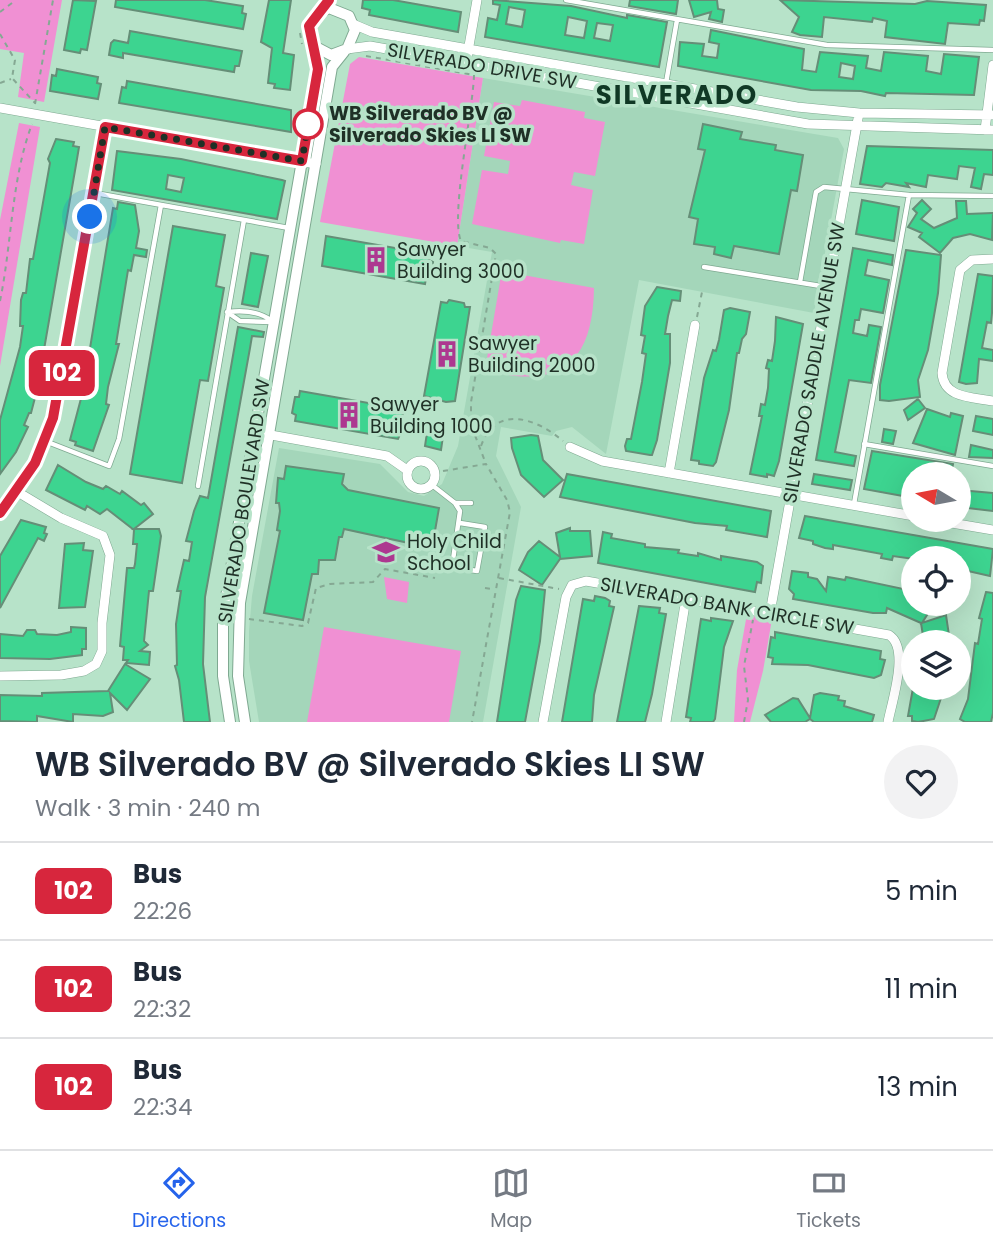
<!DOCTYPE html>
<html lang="en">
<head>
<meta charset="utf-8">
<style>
	:root { --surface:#fff; --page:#f2f2f3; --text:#1f2937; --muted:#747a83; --line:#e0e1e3; --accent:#2563eb }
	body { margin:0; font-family:Poppins,sans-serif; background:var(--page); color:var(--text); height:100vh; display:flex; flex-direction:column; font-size:26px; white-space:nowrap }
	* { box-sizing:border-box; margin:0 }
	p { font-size:23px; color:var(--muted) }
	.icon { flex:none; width:38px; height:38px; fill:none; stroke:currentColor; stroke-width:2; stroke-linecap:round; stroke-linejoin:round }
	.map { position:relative; height:722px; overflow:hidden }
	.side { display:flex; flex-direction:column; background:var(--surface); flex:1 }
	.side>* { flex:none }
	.badge { padding:0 14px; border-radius:10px; font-size:24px; line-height:46px }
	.needle { width:46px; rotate:280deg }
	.controls { position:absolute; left:901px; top:462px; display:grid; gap:14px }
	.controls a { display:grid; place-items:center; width:70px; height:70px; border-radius:50%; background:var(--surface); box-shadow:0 7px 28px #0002; font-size:35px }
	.you { position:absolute; width:35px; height:35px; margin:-18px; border:5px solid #fff; border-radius:50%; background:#1a73e8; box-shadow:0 0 0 10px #1a73e833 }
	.map>.badge { position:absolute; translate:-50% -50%; box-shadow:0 0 0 4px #fff }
	.round { display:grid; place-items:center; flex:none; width:74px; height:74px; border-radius:37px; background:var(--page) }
	.summary { display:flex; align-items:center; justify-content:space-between; height:119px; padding:0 35px }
	h1 { font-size:33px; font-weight:600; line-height:52px }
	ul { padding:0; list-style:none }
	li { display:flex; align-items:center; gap:21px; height:98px; padding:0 35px; border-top:2px solid var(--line) }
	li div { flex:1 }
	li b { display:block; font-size:26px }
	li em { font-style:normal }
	li .badge { min-width:77px; font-weight:700; text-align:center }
	.dock { display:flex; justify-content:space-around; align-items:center; height:98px; border-top:2px solid var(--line); background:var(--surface); font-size:19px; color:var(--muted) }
	.dock a { display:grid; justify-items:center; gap:4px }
	.dock .selected { color:var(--accent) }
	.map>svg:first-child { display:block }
	.built { fill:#a4d6ba }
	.green { fill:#f090d3 }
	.building { fill:#3dd490; stroke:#658e77; stroke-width:2; fill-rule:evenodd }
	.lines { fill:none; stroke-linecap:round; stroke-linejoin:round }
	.service-casing { stroke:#7fa991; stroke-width:6 }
	.minor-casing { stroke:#7fa991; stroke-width:10 }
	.tertiary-casing { stroke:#7fa991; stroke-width:12 }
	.path { stroke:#85a893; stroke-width:2; stroke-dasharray:5 5; stroke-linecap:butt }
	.service { stroke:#fff; stroke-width:4.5 }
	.minor { stroke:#fff; stroke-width:9 }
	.tertiary { stroke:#fff; stroke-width:10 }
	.line-casing { stroke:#fff; stroke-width:16 }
	.line { stroke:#d7263d; stroke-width:10 }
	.walk { stroke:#1f3026; stroke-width:7; stroke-dasharray:0 12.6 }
	.stop-dot { fill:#fff; stroke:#d7263d; stroke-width:3.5 }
	.labels { text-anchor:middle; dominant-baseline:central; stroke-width:7; stroke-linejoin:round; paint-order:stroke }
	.street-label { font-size:19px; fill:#1f3026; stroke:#b7e3c9 }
	.stop-label { font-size:19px; font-weight:bold; fill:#1f3026; stroke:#b7e3c9; text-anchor:start }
	.poi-label { font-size:19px; fill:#1f3026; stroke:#b7e3c9; text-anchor:start }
	.district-label { font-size:26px; font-weight:bold; letter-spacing:2px; fill:#103825; stroke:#b7e3c9 }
</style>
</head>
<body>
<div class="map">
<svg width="993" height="722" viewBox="0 0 993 722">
	<rect width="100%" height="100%" fill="#b7e3c9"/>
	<path class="built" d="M483,78L838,138L844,149L814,313L639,280L606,454L572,427L556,431L552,436L501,427L496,456L521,507L483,722H259L249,661V631L252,596L279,448L380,464L408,492L424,496L442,484L458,446L492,252L457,246Z"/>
	<path class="green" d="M0,0H62L44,102L18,97L24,53L0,49Z
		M359,57L483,78L457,246L320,222L350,64Z
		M522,100L585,112L584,118L605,122L595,176L574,172L571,185L593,190L584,244L561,240L560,243L472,224L482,170L508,174L510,161L484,156L494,102L520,106Z
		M19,123L40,127L0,366V220Z
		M507,272L594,288C593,364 559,390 485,370L501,276Z
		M384,577L409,582L407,603L387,599Z
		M747,614L772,619L763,671L750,722H734L737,670Z
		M324,627L461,651L449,722H307Z"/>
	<path class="building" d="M73,0L96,1L87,50L81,49L80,53L64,50Z
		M116,0H205L243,6L242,13L246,14L243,29L115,7Z
		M269,0H291L283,53L294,55L290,90L274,88L275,84L268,83L272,48L261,42Z
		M363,0H393L461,12L458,32L369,15L370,10L362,8Z
		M493,0L571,6L627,18V15L667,22L659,67L485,37L488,18L497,20L500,5L493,4ZM509,7L525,10L522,27L506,24ZM568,17L587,21L584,38L565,35ZM597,23L613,25L610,41L594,38Z
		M630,0H678L676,14L629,6Z
		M689,0H717L718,9L724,10L722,22L709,19L711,12L694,17Z
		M780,0L915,4L927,1L986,5L984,21L980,20L979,25L948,23L945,44L885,37L887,21L873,18L872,22L824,17L822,37L800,35L792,32L799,17Z
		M711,30L804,49L802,70L816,72L820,52L868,56L866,68L881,71L884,52L928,56L926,71L941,74L944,54L979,57L974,95L886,93L885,96L861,91L811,90L678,66L680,42L704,44L702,56L717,58L719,44L709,42ZM841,63L855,66L853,79L839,77Z
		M130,31L242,51L239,66H235L234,72L123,53V58L109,55L111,43L114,40L128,43Z
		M57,69L98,77L97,83L101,84L98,99L50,91L52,75L56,76Z
		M127,81L291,110V132L119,103L122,87L126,88Z
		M703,124L742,132L740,139L776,145L775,150L803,155L797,191L791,190L779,254L734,246L731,258L714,254L715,247L694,244L698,219L689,217L705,150L698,149Z
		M56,139L74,142L73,146L79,147L77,159L37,390L31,413H29L24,425L28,427L16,452L0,474V420L20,347L23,326H20L21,300L23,293H26L30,259H33L50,163L48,159Z
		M867,146L993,150V175L984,174L981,189L971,187L975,168L959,166L957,179L928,175L926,187L906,183L909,187L886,183L882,187L860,184Z
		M117,151L181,159L282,180L285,181L277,219L112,190ZM168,175L184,178L181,192L166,189Z
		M862,200L899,207L894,241L856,234Z
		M922,200L931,209L921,219L934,228L957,218L956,201H966L967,214L993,213L992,240L970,234L953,238L940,253L919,237L922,233L908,227L917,213L913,209Z
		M118,202L135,205L139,231L136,248L147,250L146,257L134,255L131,271L128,270L116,344H119L108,387L106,404L109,405L93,451L75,445L76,442L70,440L83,391L113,208L117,209Z
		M173,226L225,235L216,286L224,288L208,381L200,380L182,483L130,474Z
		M326,236L430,254L429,260L433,262L430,277L426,278L425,284L322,266Z
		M853,248L893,255L892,265L868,260L865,275L889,280L883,313L861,309L859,320H855L853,333L867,336L869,325L881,327L871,383L849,380L840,427L835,452L856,456L854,466L816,460Z
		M906,250L941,255L938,293L928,350L918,380L920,397L889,401L880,400V385Z
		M251,253L268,256L258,307L242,304Z
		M978,274L993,276L992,313L991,323L987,322L982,348L993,350V361L979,359L977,383L966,384L959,382Z
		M657,287L681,291L680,301L672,300L668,316L665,334H670V363L657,440L652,455H650L626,451L625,446L627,439H631L642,382L646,354L642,353L645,336L641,335L645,306Z
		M449,300L464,303L465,307H470L455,401L446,402L424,396L441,302L447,303Z
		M730,308L750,312L746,334L742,339L739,353H737L729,410L716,462L713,466L699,464V461L691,460L704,378L713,350L716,351L719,340L724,310Z
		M776,317L803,324L779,461L774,476L767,474V477L750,474L762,416H759L761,404L765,405L768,388L769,369L766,368L768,360L772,361L775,341Z
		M238,327L264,332L263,337L252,336L250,348L205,597L203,664L210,722H184L179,680L175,666L177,665L176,624L181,591H177L184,560L189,561L192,542L186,541L194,511L200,496L208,498Z
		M300,391L403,409L402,430L398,439L295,421L296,415L292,413L295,397H299Z
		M918,399L925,408L908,420L904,410Z
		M927,409L950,417L951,413L963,416L955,455L913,443Z
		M976,416L993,419V435L973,431Z
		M428,426L444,429L441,450L425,446Z
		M884,429L896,431L893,444L882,442Z
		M531,435L538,436L543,460L563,480L544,497L521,475L512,448L511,438Z
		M971,445L993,450V458L969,457Z
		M872,451L953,464L951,474L914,471V498L864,489Z
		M58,465L86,482L103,489L106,486L120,494L122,491L141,505L144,503L153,514L134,529H159L161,536L153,591H149L144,641L148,645L140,651L150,652L149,665L126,663L128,660H123L124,647L120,646L127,568H134L135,564L137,544H133L134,530L107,509L100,514L87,506L85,510L46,490Z
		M286,466L344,474L342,484L348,490L439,508L432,548L344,529L342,537H339L335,560H319L318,574H312L303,620L264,613L280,531L277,530L280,511L279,503H276L278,478L284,479Z
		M567,474L771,511L767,537L726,530L727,526L695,523L560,497Z
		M814,474L852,480L850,490L812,484Z
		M959,490L993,493V511L959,507Z
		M805,516L993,549L990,576L959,569V558L914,559L893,556L892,560L881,558L882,554L833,545V549L825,548L813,544V541L799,538Z
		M21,520L46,527L44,533L47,534L44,541L38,538L0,608V556Z
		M570,528V531H590L592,556L560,559L542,585L519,570L528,552L539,541L560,557L556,533Z
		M603,532L612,534L611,538L645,544V547L679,550L678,553L698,556V553L721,560V556L757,562L763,566L761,583L757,582L755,592L598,563Z
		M84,543L83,550L93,551L85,607L59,608L65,544Z
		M792,571L808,573V577L817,579L826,591L828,577L845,580L846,577L903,589L905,586L912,589L914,604H934L922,623L946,615L950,642H924L921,623L887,608L886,613H873L793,599L794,594L789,589Z
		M521,586L545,590L540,641L525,722H497L516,600Z
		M986,592L993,593V713L991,722H965L960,719L968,699L975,643L978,644L982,619L979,618Z
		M595,596L605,598L610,601L609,606L614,607L594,695L592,722H562L583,599L594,601Z
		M639,606L660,608L659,613L666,614L652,694L645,722H617Z
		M711,618L733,621L724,647L715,719L713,722H690L691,718L686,717L701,619L711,621Z
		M71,627L86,628V649H82V655L50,659L0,658V634L23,636L27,630H35L37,634L57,635L71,632Z
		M775,632L881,651L880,659L885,660L881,675L874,678L808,665L772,664L773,658L768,657L771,637L775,638Z
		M125,664L150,679L127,710L110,693L113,712L103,716L73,714V722L37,716V722L0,721V695L42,696V693L108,691Z
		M913,688H939L938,694L942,695L934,719L918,722L912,721V716H908Z
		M820,693L839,696L838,700L845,701L844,706L874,715L872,722H814L810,719L805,722H771L765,715L793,698L798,699L810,718L814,695Z"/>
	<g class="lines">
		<defs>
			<path id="service" d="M566,0L827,45L993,50
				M666,83L677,20
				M95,193L289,228
				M704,267L827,287
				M800,282L816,192L824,187L909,195L993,196
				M227,312L240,321L272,322
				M228,312C244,310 259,311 272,321
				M45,441L109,466L119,439L161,205
				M864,444L993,466
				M432,485L455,503L460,511L452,567L477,571L485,527L460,523
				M198,486L244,220
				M456,503H471
				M854,504L909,195"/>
			<path id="minor" d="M353,24L372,32L797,107L859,113L993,115
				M347,49L370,46L808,124L993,130
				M466,63L477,0
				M0,108L316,164
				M985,130L993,65
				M993,259L972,260L960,270L942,373C944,399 973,397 993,401
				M254,432L387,456L407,470
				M570,447L602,461L914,516
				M407 475a14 14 0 1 1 28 0a14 14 0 1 1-28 0Z
				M669,473L695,325
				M0,513L35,463L53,418L105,127
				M934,520L993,530
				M770,613L859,113
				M0,676L61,675L84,671L96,664L102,651V623L110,555L103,536L61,518L16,491
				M543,722L566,597L572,585L586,581L889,635C910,648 892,701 888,722
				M666,722L686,598"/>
			<path id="tertiary" d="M230,722L223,676V614L318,69L309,26L316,14L329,8L349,16L355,30L347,49L331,55L314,46
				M245,722L238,676L240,603L332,67L344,52"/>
		</defs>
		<use href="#service" class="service-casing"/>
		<use href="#minor" class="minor-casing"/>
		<use href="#tertiary" class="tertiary-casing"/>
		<path class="path" d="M0,12L16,0
			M300,33L302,44
			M0,34L15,60L12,78L35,103
			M366,56L474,75
			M474,75C473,110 450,217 461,241L490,248L496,254L471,402V425L486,464
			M0,83L11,79
			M35,104L53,0
			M0,301C12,243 11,180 32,124
			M697,317L702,292
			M481,446C496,404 536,418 563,441
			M443,471L486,464L507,500L510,512L472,722
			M499,578L559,589
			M485,588L492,589
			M249,619L302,626L308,623L316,588L330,584L373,582L385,569L435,578
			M744,722L748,700L744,666L753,620"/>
		<use href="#service" class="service"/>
		<use href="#minor" class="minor"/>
		<use href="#tertiary" class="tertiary"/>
	</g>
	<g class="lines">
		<defs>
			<path id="line" d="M0,513L35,463L53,418L105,127L302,161L318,69L309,26L329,0"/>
		</defs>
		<use href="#line" class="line-casing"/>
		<use href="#line" class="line"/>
		<path class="walk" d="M90,217L105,127L302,161L308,124"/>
	</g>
	<defs>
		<symbol id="building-bare" viewBox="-9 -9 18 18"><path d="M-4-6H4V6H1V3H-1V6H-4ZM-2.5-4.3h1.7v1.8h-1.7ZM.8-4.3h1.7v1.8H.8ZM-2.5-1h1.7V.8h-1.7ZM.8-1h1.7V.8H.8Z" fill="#ad3890" stroke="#b7e3c9" stroke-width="2.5" paint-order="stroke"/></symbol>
		<symbol id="school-bare" viewBox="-9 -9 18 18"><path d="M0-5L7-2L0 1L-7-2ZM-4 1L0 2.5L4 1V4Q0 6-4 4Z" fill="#ad3890" stroke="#b7e3c9" stroke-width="2.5" paint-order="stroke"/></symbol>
	</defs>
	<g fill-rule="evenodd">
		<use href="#building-bare" x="357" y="241" width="38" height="38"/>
		<use href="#building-bare" x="428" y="335" width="38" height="38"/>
		<use href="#building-bare" x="330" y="396" width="38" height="38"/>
		<use href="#school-bare" x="367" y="533" width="38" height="38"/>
	</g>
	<circle class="stop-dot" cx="308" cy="124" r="14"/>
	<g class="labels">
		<g class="street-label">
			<text transform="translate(482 66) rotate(10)">SILVERADO DRIVE SW</text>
			<text transform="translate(814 363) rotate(-80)">SILVERADO SADDLE AVENUE SW</text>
			<text transform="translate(244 501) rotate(-81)">SILVERADO BOULEVARD SW</text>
			<text transform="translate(727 606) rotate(10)">SILVERADO BANK CIRCLE SW</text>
		</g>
		<g class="stop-label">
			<text x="329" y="113">WB Silverado BV @<tspan x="329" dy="22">Silverado Skies LI SW</tspan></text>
		</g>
		<g class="poi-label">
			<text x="397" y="249">Sawyer<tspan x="397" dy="22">Building 3000</tspan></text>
			<text x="468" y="343">Sawyer<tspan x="468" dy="22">Building 2000</tspan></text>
			<text x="370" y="404">Sawyer<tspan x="370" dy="22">Building 1000</tspan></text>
			<text x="407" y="541">Holy Child<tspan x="407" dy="22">School</tspan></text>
		</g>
		<g class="district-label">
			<text x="677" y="95">SILVERADO</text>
		</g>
	</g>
</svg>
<div class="controls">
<a><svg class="needle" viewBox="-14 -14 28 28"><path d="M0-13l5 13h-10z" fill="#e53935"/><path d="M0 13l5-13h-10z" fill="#747a83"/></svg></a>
<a><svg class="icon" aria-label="locate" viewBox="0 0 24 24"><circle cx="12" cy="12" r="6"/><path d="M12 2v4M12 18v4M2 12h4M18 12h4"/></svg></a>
<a><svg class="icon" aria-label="layers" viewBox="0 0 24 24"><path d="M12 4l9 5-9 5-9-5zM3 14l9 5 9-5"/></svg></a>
</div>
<div class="you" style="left:90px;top:217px"></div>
<b class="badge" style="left:62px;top:373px;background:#d7263d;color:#fff">102</b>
</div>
<section class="side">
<div class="summary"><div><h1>WB Silverado BV @ Silverado Skies LI SW</h1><p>Walk · 3 min · 240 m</p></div><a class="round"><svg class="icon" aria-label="heart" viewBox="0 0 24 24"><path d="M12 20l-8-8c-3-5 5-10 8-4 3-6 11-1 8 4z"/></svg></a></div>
<ul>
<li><span class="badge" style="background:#d7263d;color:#fff">102</span><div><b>Bus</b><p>22:26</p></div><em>5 min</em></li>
<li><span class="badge" style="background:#d7263d;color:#fff">102</span><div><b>Bus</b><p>22:32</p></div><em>11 min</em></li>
<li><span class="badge" style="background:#d7263d;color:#fff">102</span><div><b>Bus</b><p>22:34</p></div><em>13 min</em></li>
</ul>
</section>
<nav class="dock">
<a class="selected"><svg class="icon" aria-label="directions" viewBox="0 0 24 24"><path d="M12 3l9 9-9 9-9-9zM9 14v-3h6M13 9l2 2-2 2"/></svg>Directions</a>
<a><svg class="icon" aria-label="map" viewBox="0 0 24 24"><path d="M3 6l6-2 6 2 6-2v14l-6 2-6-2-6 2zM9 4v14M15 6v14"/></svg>Map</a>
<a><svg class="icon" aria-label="tickets" viewBox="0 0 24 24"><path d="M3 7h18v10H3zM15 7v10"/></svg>Tickets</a>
</nav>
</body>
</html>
